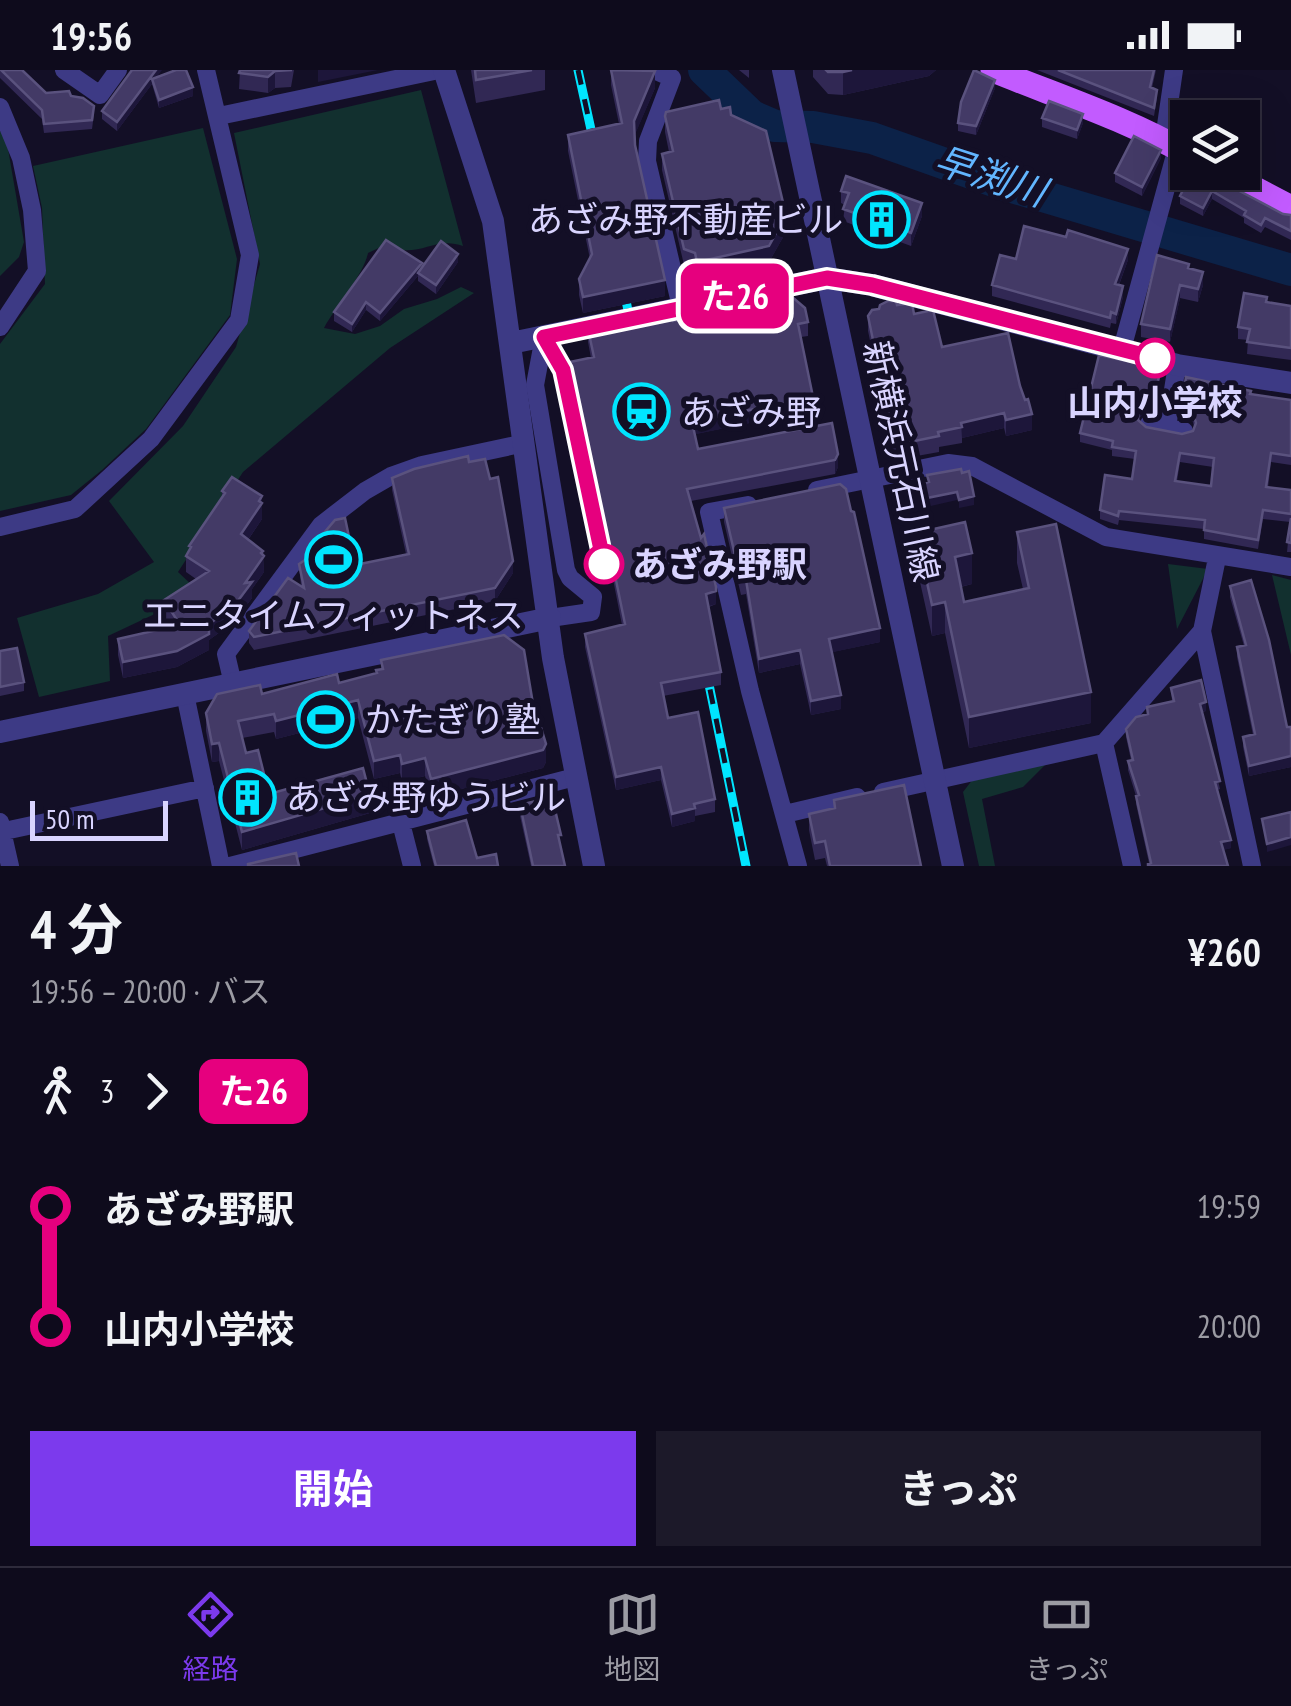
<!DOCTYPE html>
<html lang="ja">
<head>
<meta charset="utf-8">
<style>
	:root { --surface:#0e0b1c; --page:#1c1929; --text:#f1f3f6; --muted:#9b9ba3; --line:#2e2b3b; --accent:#7c3aed }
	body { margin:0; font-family:"PT Sans Narrow","Noto Sans JP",sans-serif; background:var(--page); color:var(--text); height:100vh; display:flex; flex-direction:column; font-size:38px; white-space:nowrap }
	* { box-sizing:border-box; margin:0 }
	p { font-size:32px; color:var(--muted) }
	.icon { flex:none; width:55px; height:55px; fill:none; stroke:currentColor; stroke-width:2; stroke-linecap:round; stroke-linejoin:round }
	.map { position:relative; height:796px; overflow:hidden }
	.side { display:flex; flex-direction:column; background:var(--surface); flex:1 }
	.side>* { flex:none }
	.badge { padding:0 20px; border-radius:15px; font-size:35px; line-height:65px }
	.controls { position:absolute; left:1170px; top:30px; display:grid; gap:20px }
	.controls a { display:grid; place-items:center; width:90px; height:90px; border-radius:0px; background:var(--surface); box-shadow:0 10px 40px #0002,0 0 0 2px var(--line); font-size:50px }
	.scale { position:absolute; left:30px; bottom:25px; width:138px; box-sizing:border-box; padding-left:10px; border:5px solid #d9d4ff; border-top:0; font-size:28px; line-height:35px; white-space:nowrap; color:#d9d4ff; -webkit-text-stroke:8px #130f26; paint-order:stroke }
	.map>.badge { position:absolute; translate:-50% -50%; box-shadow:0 0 0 5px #fff }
	.legs { display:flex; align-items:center; gap:15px; height:110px; padding:0 30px; font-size:32px }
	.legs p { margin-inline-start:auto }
	.headline { display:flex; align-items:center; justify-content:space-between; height:170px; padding:0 30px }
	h1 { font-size:55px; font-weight:700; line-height:75px }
	.button { display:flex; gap:20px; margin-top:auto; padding:20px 30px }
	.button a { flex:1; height:115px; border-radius:0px; background:var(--accent); color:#fff; font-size:40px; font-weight:700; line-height:115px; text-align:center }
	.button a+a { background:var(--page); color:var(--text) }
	ul { padding:0 30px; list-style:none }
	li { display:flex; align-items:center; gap:35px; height:120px; font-size:38px }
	li i { display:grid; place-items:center; width:15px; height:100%; margin:0 12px; background:currentColor }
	li i::after { content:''; width:25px; height:25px; margin:-12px; border:8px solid; border-radius:50%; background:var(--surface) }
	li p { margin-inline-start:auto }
	li:first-child i { background:linear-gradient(#0000 50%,currentColor 0) }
	li:last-child i { background:linear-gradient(currentColor 50%,#0000 0) }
	.status { display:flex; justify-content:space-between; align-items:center; height:70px; padding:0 50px; background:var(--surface); direction:ltr }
	.status svg { height:28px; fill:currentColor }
	.dock { display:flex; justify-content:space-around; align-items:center; height:140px; border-top:2px solid var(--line); background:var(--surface); font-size:28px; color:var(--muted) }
	.dock a { display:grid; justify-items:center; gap:5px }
	.dock .active { color:var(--accent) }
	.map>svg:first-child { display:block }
	.green { fill:#12302f }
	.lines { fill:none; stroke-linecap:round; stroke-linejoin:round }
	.river { stroke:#0c2248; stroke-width:32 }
	.minor { stroke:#3d3a85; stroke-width:18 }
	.tertiary { stroke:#3d3a85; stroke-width:22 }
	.primary { stroke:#c25bff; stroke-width:25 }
	.rail-casing { stroke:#00e5ff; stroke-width:9 }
	.rail { stroke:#130f26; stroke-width:5; stroke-dasharray:15; stroke-linecap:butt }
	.wall { fill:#312854; fill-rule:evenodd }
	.shaded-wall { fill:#1d163a }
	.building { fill:#433a66; stroke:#5a527e; stroke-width:2.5; fill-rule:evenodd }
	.line-1-casing { stroke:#fff; stroke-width:22 }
	.line-1 { stroke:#e6007e; stroke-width:15 }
	.stop-1-dot { fill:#fff; stroke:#e6007e; stroke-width:5 }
	.labels { text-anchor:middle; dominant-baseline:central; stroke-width:10; stroke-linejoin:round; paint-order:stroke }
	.poi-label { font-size:35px; fill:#d9d4ff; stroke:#130f26; text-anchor:start }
	.stop-label { font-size:35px; font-weight:bold; fill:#d9d4ff; stroke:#130f26 }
	.street-label { font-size:35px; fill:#d9d4ff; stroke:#130f26 }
	.water-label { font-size:38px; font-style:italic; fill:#62b6ff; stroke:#130f26 }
</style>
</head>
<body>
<div class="status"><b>19:56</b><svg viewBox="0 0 49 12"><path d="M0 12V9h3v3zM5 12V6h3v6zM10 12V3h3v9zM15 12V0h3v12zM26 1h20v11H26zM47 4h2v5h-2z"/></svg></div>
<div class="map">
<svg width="1291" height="796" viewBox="0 0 1291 796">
	<rect width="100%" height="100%" fill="#130f26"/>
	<path class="green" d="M421,20L463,176C433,165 418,191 385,175L368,183C364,204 336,236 324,258L355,264L380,256L404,239L437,229L461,217L474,223L390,278L243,402L178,502L194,517L159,542L108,566L110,611L39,627L17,548L98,524L154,492L109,431L183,356L236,277L260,194L234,63Z
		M203,58L237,189L230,245L146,359L102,400L71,425L0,441V274L45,214L42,138L33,96Z
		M0,61L6,67L24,172L19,187L0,206Z
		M1168,494L1208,499L1177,559Z
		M1272,505L1291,510V585Z
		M1046,694L1023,717L982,729L995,796H979L963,722L973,709Z"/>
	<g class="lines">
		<path class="river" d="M704,0L752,46L775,56L813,57L872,68L1002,114L1291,200"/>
		<path class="minor" d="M64,0L100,25L118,0
			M654,0L672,8L648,71L647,91L681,237
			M0,37L21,88L32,140L37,201L0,257
			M219,46L439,0
			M1164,69L1174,0
			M544,267L535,315L566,500L570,508L593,527L591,542L550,548
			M1122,279L1177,78
			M1149,354L1184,361
			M1167,357L1177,295
			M817,420L948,393L972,396L1106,467L1291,497
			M748,435L709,442L750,621L798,796
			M0,457L75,439L151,369L239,250L250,185L206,0
			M1202,561L1252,796
			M233,614L226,584L321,455L365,421L391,406L422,395L525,373
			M185,624L221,796
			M1104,673L1132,796
			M883,722L1104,673L1202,561L1217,488
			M785,744L857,727
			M0,752L10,796
			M401,753L412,796
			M0,762L205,718
			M230,796L575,707"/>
		<path class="tertiary" d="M444,0L493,151L553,588L594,796
			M783,0L953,796
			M511,273L827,208L872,215L1177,295L1291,313
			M0,662L550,548"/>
		<path class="primary" d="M993,0C1059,27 1125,48 1188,84
			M1223,102L1291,138"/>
		<defs>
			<path id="rail" d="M578,0L597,87
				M622,209L635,278
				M704,590L746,796"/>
		</defs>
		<use href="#rail" class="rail-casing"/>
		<use href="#rail" class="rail"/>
	</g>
	<path class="wall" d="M0,0L46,23L71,26L94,44L92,59L44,63L42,49L0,8Z
		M240,0H294L291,17L275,18L268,23L239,19Z
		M471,0H545V20L476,33Z
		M611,0L655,18L634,66L635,75L665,226L583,243L579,225V209L590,189L568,81V65L619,54L611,15Z
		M739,0H749V8Z
		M813,0H936L929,6L843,25L828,24L813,7Z
		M1037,0H1156L1152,18L1157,28L1154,46Z
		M157,7L193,26L159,38L152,14L117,61L102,49V41Z
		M995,18L976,65L958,61V53Z
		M721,39L731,45L786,162L769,192L697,208L695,199L684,195L662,100V84L669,82L665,62V46Z
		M1042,48L1083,53L1077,69L1042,57Z
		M1161,88L1142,126L1115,112V103Z
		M1181,101L1215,108L1283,144L1291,145V170L1265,157L1261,163L1244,153V148L1212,129L1203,146L1180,134V126L1187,112L1181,109Z
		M841,121L922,146L911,176L843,151L845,135L841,133Z
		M1016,189L1128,190L1119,215L1123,227L1116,254L1111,253L1110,258L992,226V215Z
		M458,192L436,224L418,211V206L380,251L366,240L352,262L334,251V242L422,198Z
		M1189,198L1203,215L1198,232L1180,228L1170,272L1141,267V254Z
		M1267,233L1291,236V290L1247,284L1248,270L1238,269V257Z
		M897,235L914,244L942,277L1020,316L1032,360L1006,366L1004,358L962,368V373L939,377V382L900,389L894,386L868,261V246Z
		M673,251L808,252V266L801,267L813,340L695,364L698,379L832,353L838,397L835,404L691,431L716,534L709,537L721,602V615L663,626L668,648L715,729V742L695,746V751L672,757L661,710L616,720L585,577V564L622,555L610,494L593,498L589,475V462L602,460L570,305V292L591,288L588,272V259Z
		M1154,302L1160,312L1152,342L1139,347V351L1146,357L1182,364L1193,361L1194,357L1193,352L1181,348V339L1250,324L1291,330V395L1271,392L1268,418L1291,420V482H1287L1290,452L1263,449L1258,479L1204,469V459L1119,450L1118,455L1100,449V440L1132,409L1135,389L1112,386V380L1080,372V363ZM1180,392L1213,397L1211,416L1177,411Z
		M392,408L513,503L495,531L254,580L249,573V561L301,516L299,494L307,489V483L355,495L406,484L392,420Z
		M222,421L262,426V449L248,470L263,485L264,502L252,519V528L234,552L209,570V580L177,597L123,608L118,585V569L171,557L164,546V530L196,509L186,502V486L189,481V476L222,427Z
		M724,438L880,572L832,582L841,639L811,645L800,594L759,603L746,524L741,525L724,452Z
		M1017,462L1091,653L969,678L945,563L932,566L916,494V463L972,514L961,517L964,532L1023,519L1017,493Z
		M1230,516L1291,697L1249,706L1243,677V667L1253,665L1237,587V577L1244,576L1230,527Z
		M0,581L24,612V621L0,626Z
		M381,590L536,652L546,692L543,698L431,727L425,706L402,712L400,703L374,709L358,648L276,669L274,662L242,668L246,683L269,724L370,743L242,780L219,691L212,692L206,661V643L262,624L339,613L376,603L381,599Z
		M1171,618L1206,641L1202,642L1220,719L1217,720L1231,778L1149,793L1136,734V726L1128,700V691L1131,690L1126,667V659L1147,644V637L1172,631Z
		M834,730L921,796H827L825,788L815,790L809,760V744L834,739Z
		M520,735L561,776L565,796H531L520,746Z
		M427,761L477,788L498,796H434L427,769Z"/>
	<path class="shaded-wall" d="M156,0H162L153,13L152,9V14L117,61V52Z
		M318,0H378L318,12Z
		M852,0H936L929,6L843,25V2Z
		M275,1V18L268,23V7Z
		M655,1V18L634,67V51Z
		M995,10V18L976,65V56Z
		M193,17V26L159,38V30Z
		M1083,44V53L1077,69V60Z
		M1161,80V88L1142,126V117Z
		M1212,121V129L1203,146V138Z
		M922,133V146L911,176V163Z
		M786,145V162L769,192L697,208V192Z
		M1128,179V190L1115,225V214Z
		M458,184V192L436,224V215Z
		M422,193V201L418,203V206L380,251V243Z
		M1203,202V215L1198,232V219Z
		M665,210V226L583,243V227Z
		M1180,215V228L1170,272V259Z
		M1123,216V227L1116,254V244Z
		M366,232V240L352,262V254Z
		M1160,303V312L1152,342L1139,347L1138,359L1139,338Z
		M813,327V340L692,365V352Z
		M1004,343V358L962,368L961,353Z
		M1032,344V360L1006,366V350Z
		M838,384V397L835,404V390Z
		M957,422V430L922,438V429Z
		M262,426V449L241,480V464Z
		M974,426V435L959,438V430Z
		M263,481L264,502L252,519V528L234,552L209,570V580L177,597L123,608V592L209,554L245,513Z
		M610,481V494L593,498V485Z
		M972,483V514L955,518V487Z
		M513,491V503L495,531V518Z
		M716,521V534L706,537V524Z
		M945,532V563L932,566V535Z
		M880,558V572L829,583V569Z
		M800,580V594L759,603V589Z
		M1091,622V653L969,678V647Z
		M841,625V639L811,645V631Z
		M358,630V648L276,669V651Z
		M1206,632V641L1200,642V634Z
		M219,673V691L212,692V674Z
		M546,674V692L543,698L431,727V709Z
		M400,685V703L374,709V691Z
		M1291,686V697L1249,706V696Z
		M425,688V706L402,712V694Z
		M661,697V710L616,720V707Z
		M370,725V743L242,780V762Z
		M695,738V751L672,757V744Z
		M1291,767V775L1267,782V774Z
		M1231,770V778L1221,781V772Z"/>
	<path class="building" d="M1,0H22L46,23L69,21L71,26L83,28L94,36L92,50L44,54L42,40Z
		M132,0H156L117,52L102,41Z
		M176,0H186L193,17L159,30L152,9Z
		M240,0H292L275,1L268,7L239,3Z
		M475,0H532L476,10Z
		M611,0L655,1L634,51L635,75L665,210L583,227L579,209L592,184L568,65L622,53Z
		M826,0H852L843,2H828Z
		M974,0L995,10L976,56L958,53L961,32Z
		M1058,0H1154L1150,17L1157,20L1154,38Z
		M719,30L721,39L730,37L731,45L766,61L786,145L769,176L697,192L695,183L684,179L662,84L673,81L665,46L666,42Z
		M1049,31L1083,44L1077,60L1042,48Z
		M1134,66L1161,80L1142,117L1115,103Z
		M1184,91H1188V102H1208L1215,108L1283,144L1291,145V161L1265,148L1261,155L1244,145L1246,141L1212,121L1203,138L1180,126L1190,106L1181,101Z
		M846,106L922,133L911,163L843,139L849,123L841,121Z
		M1024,156L1066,167L1068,160L1128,179L1115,214L1123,216L1116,244L1111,242L1110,248L992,215L1000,185L1016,189Z
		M386,170L422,193L380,243L366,232L352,254L334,242Z
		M441,171L458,184L436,215L418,203Z
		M1157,185L1189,194L1188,198L1203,202L1198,219L1180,215L1170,259L1141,254Z
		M1244,223L1267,227L1266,232L1291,236V278L1247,272L1250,259L1238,257Z
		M791,226L805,238L808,252L798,254L813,327L692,352L698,379L832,353L838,384L835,390L687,419L701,468L704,464L716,517V521L706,524L721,602L661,613L668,648L698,642L715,729L694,734L695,738L672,744L661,697L616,707L585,564L625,554L610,481L593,485L589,462L605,459L570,292L594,287L588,259L671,242L673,251Z
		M888,231H896L897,235L912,233L914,244L933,240L942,277L1008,263L1020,316L1025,330L1028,329L1032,344L1006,350L1004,343L961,353L962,357L938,362L939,366L900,374L894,371L868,246L872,240L879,239L880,235Z
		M1099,285L1154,297L1153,302L1160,303L1152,333L1139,338L1138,350L1146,357L1182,364L1193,361L1196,353L1193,343L1181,339L1186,307L1251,321L1250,324L1291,330V386L1271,383L1266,417L1291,420V444L1263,440L1258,470L1204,460L1205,450L1119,441L1118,446L1100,440L1105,405L1132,409L1136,381L1112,377L1113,371L1080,363ZM1180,383L1214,388L1211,416L1175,411Z
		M468,386L469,392L485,389L490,409L498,407L513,491L495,518L254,567L249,561L288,508L304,518L299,494L308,488L307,483L335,450L345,448L355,495L409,484L392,408L414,399Z
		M961,399L962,403L969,401L974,426L959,430L957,422L922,429L918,415L929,412L927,405Z
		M232,407L262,426L259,431L262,433L241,464L263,481L261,483L264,486L245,513L252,512L234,536L209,554V564L177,581L123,592L118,569L175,556L173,552L177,550L164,530L209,501L186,486L191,477L189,476L225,423L222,421Z
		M840,414L846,419L851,441L854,442L880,558L829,569L841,625L811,631L800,580L759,589L746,510L741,511L724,438Z
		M1291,448V473L1287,472Z
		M965,452L972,483L955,487L964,532L1029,518L1017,462L1056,454L1091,622L969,647L945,532L932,535L916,463Z
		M1251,510L1269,570L1287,657H1291V686L1249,696L1243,667L1255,664L1237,577L1246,575L1230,516Z
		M504,565L524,580L536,652L539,651L546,674L543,680L431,709L425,688L402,694L400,685L374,691L358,630L276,651L274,644L238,651L246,683L258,680L269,724L363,698L370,725L242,762L219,673L212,674L206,643L217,624L260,615L262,624L337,604L339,613L377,603L376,600L383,599L381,590Z
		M17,578L24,612L0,617V581Z
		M1201,610L1206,632L1200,634L1220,711L1215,712L1231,770L1221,772L1228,796H1148V794L1151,793L1136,726L1139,725L1128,691L1133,690L1126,659L1136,647L1148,644L1147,637L1174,631L1171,618Z
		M904,715L921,796H830L825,771L815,773L809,744L835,738L834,730Z
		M552,727L561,765H558L565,796H533L520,735Z
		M1291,742V767L1267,774L1262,749Z
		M466,750L477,788L496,784L498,796H436L427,761Z
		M296,783L299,796H248V794Z"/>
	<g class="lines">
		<defs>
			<path id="line-1" d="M604,494L563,300L544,267L827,208L872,215L1155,288"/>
		</defs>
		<use href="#line-1" class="line-1-casing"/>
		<use href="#line-1" class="line-1"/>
	</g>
	<defs>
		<symbol id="building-ring" viewBox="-11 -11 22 22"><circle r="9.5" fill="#130f26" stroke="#00e5ff" stroke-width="1.5"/><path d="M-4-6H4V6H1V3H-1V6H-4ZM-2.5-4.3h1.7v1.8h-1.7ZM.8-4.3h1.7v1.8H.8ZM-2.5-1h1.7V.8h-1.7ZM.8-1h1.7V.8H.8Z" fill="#00e5ff"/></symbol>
		<symbol id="station-ring" viewBox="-11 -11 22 22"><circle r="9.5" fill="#130f26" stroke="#00e5ff" stroke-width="1.5"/><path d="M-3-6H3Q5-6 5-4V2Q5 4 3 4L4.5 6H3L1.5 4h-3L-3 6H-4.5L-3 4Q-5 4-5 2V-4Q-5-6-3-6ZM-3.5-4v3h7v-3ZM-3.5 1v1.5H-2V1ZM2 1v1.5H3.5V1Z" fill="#00e5ff"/></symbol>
		<symbol id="stadium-ring" viewBox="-11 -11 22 22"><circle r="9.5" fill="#130f26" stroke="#00e5ff" stroke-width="1.5"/><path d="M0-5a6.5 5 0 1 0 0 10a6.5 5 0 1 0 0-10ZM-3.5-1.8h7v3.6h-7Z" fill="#00e5ff"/></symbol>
	</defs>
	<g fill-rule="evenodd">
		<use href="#building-ring" x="850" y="118" width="63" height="63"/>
		<use href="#station-ring" x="610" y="310" width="63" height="63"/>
		<use href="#stadium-ring" x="302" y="458" width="63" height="63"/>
		<use href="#stadium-ring" x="294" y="618" width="63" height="63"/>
		<use href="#building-ring" x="216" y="696" width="63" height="63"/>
	</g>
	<g class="stop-1-dot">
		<circle cx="1155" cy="288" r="18"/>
		<circle cx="604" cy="494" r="18"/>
	</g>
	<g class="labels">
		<g class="poi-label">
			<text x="843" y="149" text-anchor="end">あざみ野不動産ビル</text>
			<text x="681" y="342">あざみ野</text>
			<text x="333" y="545" text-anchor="middle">エニタイムフィットネス</text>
			<text x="365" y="649">かたぎり塾</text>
			<text x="286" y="727">あざみ野ゆうビル</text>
		</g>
		<g class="stop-label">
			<text x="1155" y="332">山内小学校</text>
			<text x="632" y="494" text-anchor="start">あざみ野駅</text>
		</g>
		<g class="street-label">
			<text transform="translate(902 391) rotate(78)">新横浜元石川線</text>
		</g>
		<g class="water-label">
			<text transform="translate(991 105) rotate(18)">早渕川</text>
		</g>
	</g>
</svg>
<div class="controls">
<a><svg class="icon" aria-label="layers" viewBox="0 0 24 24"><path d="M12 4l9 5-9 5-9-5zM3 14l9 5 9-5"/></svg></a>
</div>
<div class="scale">50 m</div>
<b class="badge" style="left:735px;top:226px;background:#e6007e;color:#fff">た26</b>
</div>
<section class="side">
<div class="headline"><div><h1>4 分</h1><p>19:56 – 20:00 · バス</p></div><b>¥260</b></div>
<div class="legs"><svg class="icon" aria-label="walk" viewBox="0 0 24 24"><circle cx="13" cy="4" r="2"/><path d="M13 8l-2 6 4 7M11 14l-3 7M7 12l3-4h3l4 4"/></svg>3<svg class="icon" aria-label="forward" viewBox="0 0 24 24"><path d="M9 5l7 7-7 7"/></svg><b class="badge" style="background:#e6007e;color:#fff">た26</b></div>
<ul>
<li><i style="color:#e6007e"></i><b>あざみ野駅</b><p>19:59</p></li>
<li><i style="color:#e6007e"></i><b>山内小学校</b><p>20:00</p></li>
</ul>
<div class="button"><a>開始</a><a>きっぷ</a></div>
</section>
<nav class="dock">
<a class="active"><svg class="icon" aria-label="directions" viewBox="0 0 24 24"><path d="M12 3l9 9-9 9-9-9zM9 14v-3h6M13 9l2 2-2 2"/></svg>経路</a>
<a><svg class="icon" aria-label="map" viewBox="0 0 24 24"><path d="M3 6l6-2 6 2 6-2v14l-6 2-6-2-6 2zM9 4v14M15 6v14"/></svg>地図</a>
<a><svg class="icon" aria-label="tickets" viewBox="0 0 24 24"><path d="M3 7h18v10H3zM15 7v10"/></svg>きっぷ</a>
</nav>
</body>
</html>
